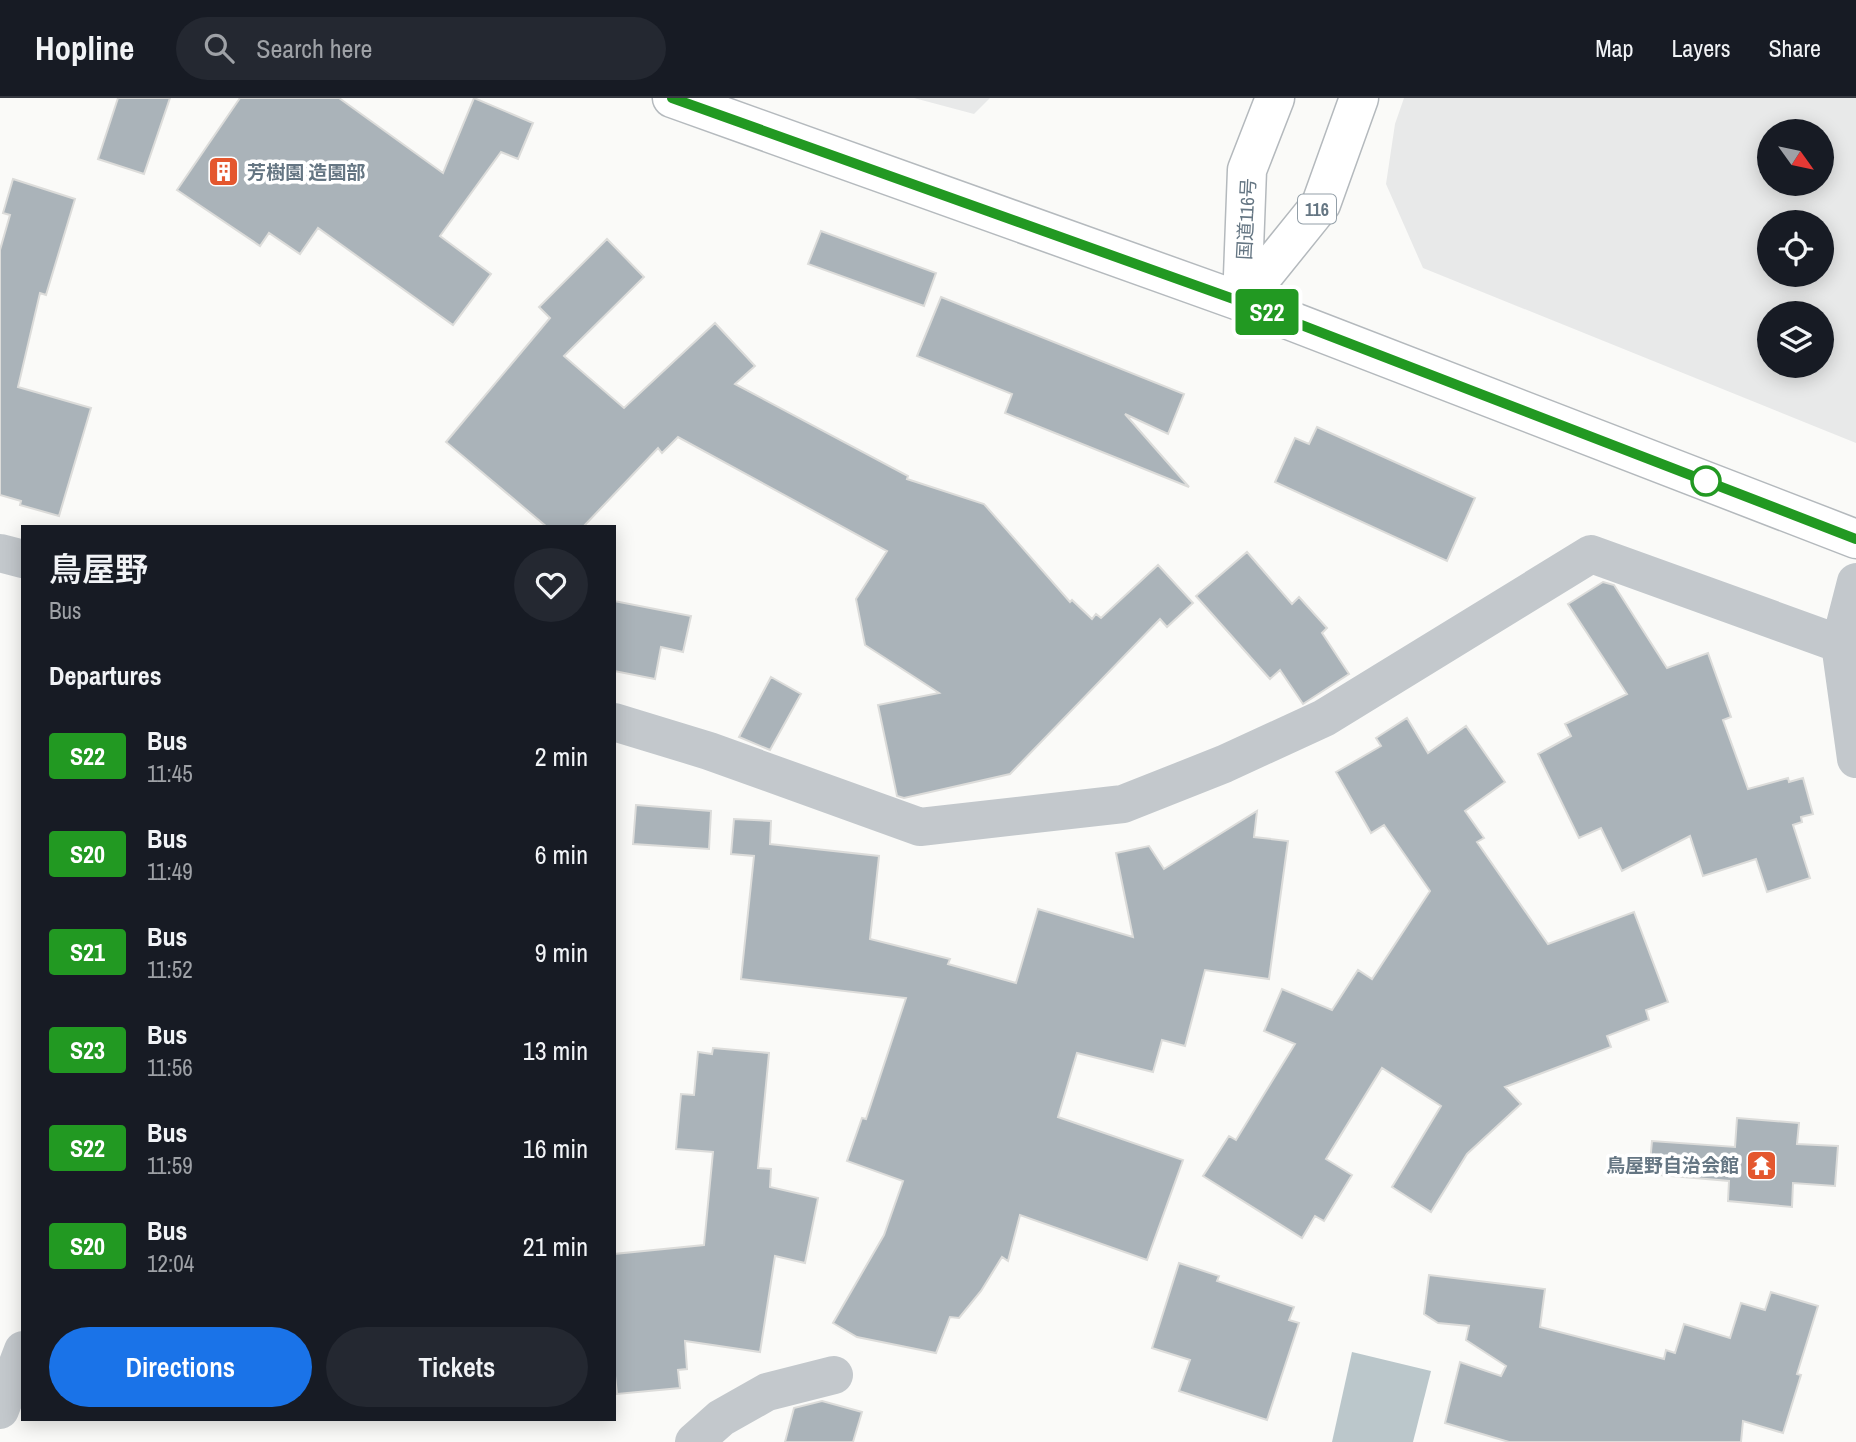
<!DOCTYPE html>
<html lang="en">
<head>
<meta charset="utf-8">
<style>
	:root { --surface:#171b24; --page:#242831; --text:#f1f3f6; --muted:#9ea1a6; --line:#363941; --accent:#1a73e8 }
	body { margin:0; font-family:"Archivo Narrow","Noto Sans JP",sans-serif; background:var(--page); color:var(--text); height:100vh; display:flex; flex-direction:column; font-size:26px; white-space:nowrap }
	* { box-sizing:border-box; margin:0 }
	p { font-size:23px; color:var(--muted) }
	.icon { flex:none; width:38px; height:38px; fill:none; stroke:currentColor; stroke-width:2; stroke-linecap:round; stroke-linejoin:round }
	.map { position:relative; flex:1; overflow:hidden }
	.panel { position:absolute; left:21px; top:427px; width:595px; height:896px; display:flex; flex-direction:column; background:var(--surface); border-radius:0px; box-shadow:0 4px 18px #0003 }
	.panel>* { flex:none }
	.badge { padding:0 14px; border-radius:5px; font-size:24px; line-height:46px }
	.needle { width:46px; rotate:123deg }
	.tools { position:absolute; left:1757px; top:21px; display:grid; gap:14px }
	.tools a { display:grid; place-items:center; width:77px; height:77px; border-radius:50%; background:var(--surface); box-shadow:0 4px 18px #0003; font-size:35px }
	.map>.badge { position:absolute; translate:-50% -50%; box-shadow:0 0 0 4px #fff }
	h2 { padding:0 28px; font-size:26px; line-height:63px }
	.round { display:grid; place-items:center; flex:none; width:74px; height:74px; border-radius:37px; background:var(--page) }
	.headline { display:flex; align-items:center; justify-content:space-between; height:119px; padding:0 28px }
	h1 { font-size:33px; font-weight:600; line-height:52px }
	.button { display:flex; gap:14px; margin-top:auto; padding:14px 28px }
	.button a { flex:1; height:80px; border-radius:42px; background:var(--accent); color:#fff; font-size:28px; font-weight:600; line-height:80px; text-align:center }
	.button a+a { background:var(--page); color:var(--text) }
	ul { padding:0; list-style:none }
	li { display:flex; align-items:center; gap:21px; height:98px; padding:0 28px }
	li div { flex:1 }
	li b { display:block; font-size:26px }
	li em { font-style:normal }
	li .badge { min-width:77px; font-weight:700; text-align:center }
	header { display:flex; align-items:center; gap:42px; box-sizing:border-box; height:98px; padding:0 35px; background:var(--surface); border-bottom:2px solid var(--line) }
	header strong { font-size:33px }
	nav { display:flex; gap:38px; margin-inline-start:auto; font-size:24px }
	.search { width:490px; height:63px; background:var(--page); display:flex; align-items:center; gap:18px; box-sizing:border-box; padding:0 24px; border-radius:38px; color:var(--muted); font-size:26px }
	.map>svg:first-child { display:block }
	.built { fill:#e8e9e9; fill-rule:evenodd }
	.water { fill:#bbc7cb }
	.building { fill:#aab3b9; stroke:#dcdcda; stroke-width:2 }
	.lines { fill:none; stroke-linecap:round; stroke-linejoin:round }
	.primary-casing { stroke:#b5babe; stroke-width:41 }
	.trunk-casing { stroke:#b4b9bd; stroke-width:41 }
	.minor { stroke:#c3c8cc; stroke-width:38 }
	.primary { stroke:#fff; stroke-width:38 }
	.trunk { stroke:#fff; stroke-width:38 }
	.line-casing { stroke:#fff; stroke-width:16 }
	.line { stroke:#292; stroke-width:10 }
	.stop-dot { fill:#fff; stroke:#292; stroke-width:3.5 }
	.labels { text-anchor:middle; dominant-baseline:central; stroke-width:7; stroke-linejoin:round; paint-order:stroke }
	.shield { fill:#fff; stroke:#939fa8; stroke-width:2 }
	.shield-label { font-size:18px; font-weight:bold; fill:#657683 }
	.poi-label { font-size:19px; font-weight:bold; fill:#657683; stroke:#fff; text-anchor:start }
	.street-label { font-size:19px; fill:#657683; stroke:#fff }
</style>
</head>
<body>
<header>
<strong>Hopline</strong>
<div class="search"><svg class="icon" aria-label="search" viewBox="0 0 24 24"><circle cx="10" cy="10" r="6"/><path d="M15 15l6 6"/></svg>Search here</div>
<nav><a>Map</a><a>Layers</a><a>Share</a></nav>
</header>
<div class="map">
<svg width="1856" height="1344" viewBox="0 0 1856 1344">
	<rect width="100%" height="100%" fill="#fafaf8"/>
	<path class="built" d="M914,0H990L974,16Z
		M1404,0H1856V345L1423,170L1386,86L1395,26ZM1769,33H1822V86H1769ZM1769,124H1822V177H1769ZM1769,215H1822V268H1769Z"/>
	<path class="water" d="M1352,1254L1431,1273L1413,1344H1332Z"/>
	<path class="building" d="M118,0H170L144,76L98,61Z
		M240,0H339L443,75L474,0L533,25L518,61L501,54L440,138L491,176L453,227L318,130L300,156L269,135L260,148L177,92Z
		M13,81L75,101L46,197L40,195L18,289L91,310L59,418L20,407L21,403L0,397V152L10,117L3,115Z
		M821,133L936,175L924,208L808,166Z
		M607,141L644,179L564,258L624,310L715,225L755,268L735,286L908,378L907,381L984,406L1070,504L1072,502L1092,521L1096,516L1101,520L1158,467L1193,505L1167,529L1160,521L1010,676L904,700L897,698L878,607L939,595L865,547L856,501L887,453L678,339L662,355L658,350L583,429H547L446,344L550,220L539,209Z
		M941,199L1184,296L1168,336L1125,316L1189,389L1005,315L1012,296L917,258Z
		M1317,329L1475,400L1447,463L1275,384L1295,340L1309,346Z
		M1247,454L1292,506L1299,499L1327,530L1322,535L1349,576L1303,606L1280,572L1270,581L1196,498Z
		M1603,484L1614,487L1667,570L1708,555L1731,619L1723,622L1748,691L1788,680L1789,684L1803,680L1813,716L1801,719L1802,724L1793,727L1810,780L1767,794L1756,761L1703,778L1690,738L1622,773L1601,730L1579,740L1538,656L1571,638L1565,626L1627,596L1568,506Z
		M614,503L691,518L683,554L661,549L655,581L614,573Z
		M771,579L801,596L770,652L739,639Z
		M1407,620L1428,655L1466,628L1505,684L1465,713L1484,740L1477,744L1548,846L1634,814L1668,904L1646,912L1649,922L1607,938L1611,949L1505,989L1521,1006L1467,1056L1431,1114L1392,1089L1441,1008L1382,970L1326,1061L1352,1077L1324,1123L1315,1118L1302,1140L1203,1078L1229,1038L1236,1042L1295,946L1264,933L1282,891L1332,912L1358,872L1372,881L1430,793L1384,727L1371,735L1336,674L1381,648L1376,640Z
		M636,707L711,713L709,751L633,746Z
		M1257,713L1254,739L1288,743L1269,881L1205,872L1185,948L1162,942L1153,974L1077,955L1058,1019L1183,1062L1147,1162L1020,1117L1008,1163L1002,1159L981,1193L959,1220L950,1219L936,1255L857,1239L833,1225L884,1137L903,1083L847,1063L862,1020L866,1021L906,900L741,881L754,758L731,756L734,721L771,723L770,746L879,758L870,841L950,861L948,866L1016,885L1038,811L1133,839L1116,755L1149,748L1164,771Z
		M713,950L769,955L758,1070L771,1071L770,1089L818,1100L805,1165L775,1158L760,1254L685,1243L687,1271L678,1272L680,1290L617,1296L614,1268V1156L704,1147L713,1054L676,1051L681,996L694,997L698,954L712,956Z
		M1737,1020L1799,1025L1797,1046L1838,1048L1835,1088L1793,1085L1792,1109L1728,1103L1729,1083L1649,1076L1652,1043L1735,1049Z
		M1179,1165L1219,1178L1217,1183L1294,1209L1289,1222L1299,1225L1267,1322L1179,1293L1190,1262L1152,1250Z
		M1429,1177L1545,1191L1540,1229L1664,1261L1666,1252L1675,1255L1684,1226L1730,1240L1741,1205L1765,1212L1771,1194L1818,1208L1797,1276L1801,1277L1783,1335L1743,1323L1741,1344H1509L1445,1325L1460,1264L1501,1278L1506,1268L1466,1242L1469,1228L1438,1225L1424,1216Z
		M822,1303L862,1314L853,1344H785L794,1310Z"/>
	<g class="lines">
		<defs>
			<path id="primary" d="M672,0L1242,204"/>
			<path id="trunk" d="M1242,204L1856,441
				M1242,204L1321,106L1359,0
				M1242,204L1247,72L1275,0"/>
		</defs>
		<use href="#primary" class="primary-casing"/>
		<use href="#trunk" class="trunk-casing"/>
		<path class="minor" d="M0,455L23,461
			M1856,484L1840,546L1856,661
			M614,624L709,653L920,729L1123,706L1224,666L1324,620L1591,456L1840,546
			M0,1312L23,1252
			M694,1344L721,1320L767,1294L834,1277"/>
		<use href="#primary" class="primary"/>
		<use href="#trunk" class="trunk"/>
	</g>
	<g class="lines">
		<defs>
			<path id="line" d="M672,0L1242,204L1856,441"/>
		</defs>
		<use href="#line" class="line-casing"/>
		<use href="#line" class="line"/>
	</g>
	<defs>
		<symbol id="building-square" viewBox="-11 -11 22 22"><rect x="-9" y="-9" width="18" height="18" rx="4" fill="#e4572e" stroke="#fff"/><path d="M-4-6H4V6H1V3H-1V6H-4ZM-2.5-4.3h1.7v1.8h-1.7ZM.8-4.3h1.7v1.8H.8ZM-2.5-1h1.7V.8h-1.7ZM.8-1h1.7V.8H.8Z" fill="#fff"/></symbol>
		<symbol id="temple-square" viewBox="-11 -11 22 22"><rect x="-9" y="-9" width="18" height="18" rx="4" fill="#e4572e" stroke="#fff"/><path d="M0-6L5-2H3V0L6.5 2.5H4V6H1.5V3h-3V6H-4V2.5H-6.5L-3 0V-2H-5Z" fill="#fff"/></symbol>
	</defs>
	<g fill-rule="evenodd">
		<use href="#building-square" x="206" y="56" width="35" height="35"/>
		<use href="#temple-square" x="1744" y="1050" width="35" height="35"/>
	</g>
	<circle class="stop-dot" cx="1706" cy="383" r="14"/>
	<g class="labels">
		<rect class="shield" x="1298" y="96.5" width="38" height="29" rx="5"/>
		<g class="shield-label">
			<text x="1317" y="111">116</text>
		</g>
		<g class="poi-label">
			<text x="247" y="74">芳樹園 造園部</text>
			<text x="1739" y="1067" text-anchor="end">鳥屋野自治会館</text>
		</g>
		<g class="street-label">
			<text transform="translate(1246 121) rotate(-87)">国道116号</text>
		</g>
	</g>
</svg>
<div class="tools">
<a><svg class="needle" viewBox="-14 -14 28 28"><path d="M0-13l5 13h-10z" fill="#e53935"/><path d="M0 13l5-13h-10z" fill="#9ea1a6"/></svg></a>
<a><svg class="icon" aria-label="locate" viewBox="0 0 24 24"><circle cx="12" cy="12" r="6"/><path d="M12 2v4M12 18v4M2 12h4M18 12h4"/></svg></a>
<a><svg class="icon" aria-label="layers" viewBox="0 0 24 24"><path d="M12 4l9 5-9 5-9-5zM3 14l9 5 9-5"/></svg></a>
</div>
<b class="badge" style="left:1267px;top:214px;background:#292;color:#fff">S22</b>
<section class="panel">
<div class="headline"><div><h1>鳥屋野</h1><p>Bus</p></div><a class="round"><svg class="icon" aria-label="heart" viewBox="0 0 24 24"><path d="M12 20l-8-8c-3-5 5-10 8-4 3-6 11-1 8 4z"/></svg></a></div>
<h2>Departures</h2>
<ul>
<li><span class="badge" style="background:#292;color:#fff">S22</span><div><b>Bus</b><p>11:45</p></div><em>2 min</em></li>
<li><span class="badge" style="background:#292;color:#fff">S20</span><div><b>Bus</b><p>11:49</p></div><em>6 min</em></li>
<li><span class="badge" style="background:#292;color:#fff">S21</span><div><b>Bus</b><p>11:52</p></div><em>9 min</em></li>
<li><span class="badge" style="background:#292;color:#fff">S23</span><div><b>Bus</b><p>11:56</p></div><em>13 min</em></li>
<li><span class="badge" style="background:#292;color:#fff">S22</span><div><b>Bus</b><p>11:59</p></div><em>16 min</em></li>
<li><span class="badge" style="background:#292;color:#fff">S20</span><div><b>Bus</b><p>12:04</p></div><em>21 min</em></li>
</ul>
<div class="button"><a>Directions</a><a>Tickets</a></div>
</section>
</div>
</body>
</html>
